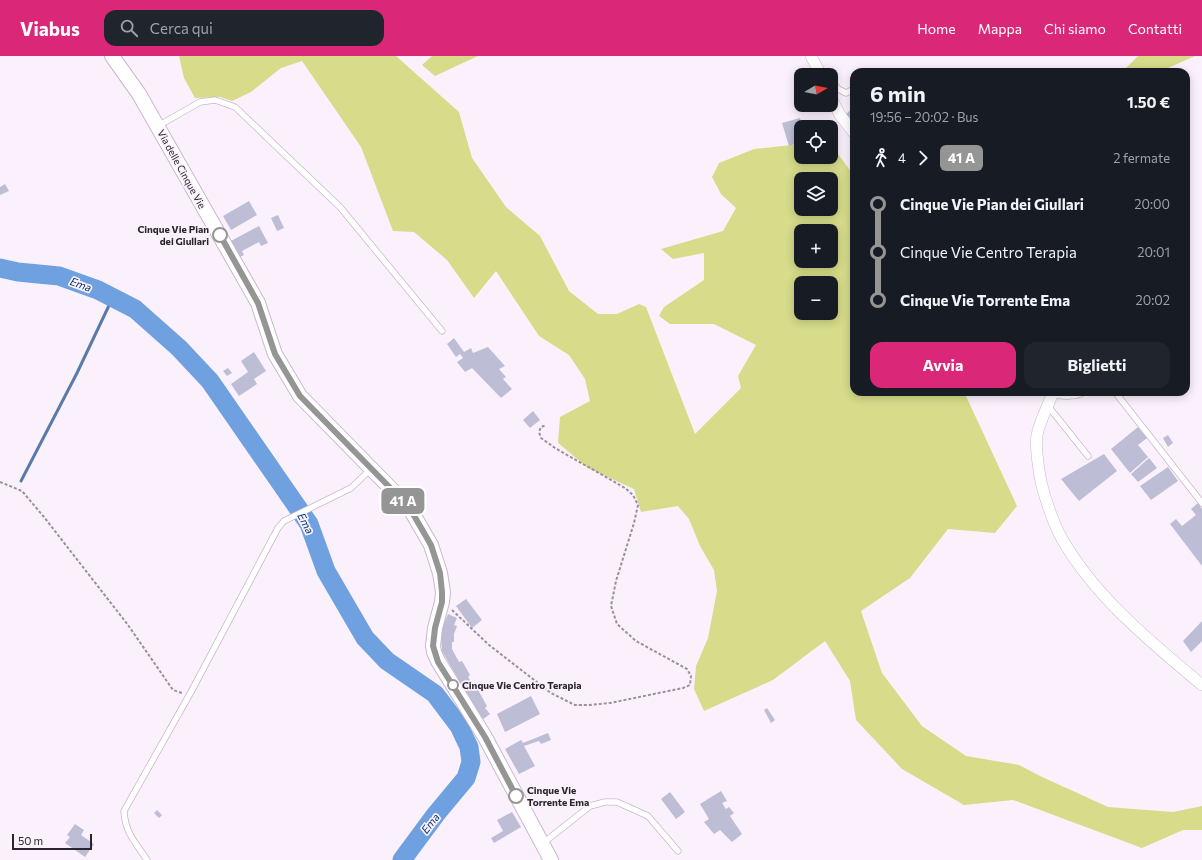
<!DOCTYPE html>
<html lang="it">
<head>
<meta charset="utf-8">
<style>
	:root { --surface:#171b24; --page:#20242c; --text:#f1f3f6; --muted:#9ea1a6; --accent:#db2777 }
	body { margin:0; font-family:Commissioner,sans-serif; background:var(--page); color:var(--text); height:100vh; display:flex; flex-direction:column; font-size:15px; white-space:nowrap }
	* { box-sizing:border-box; margin:0 }
	p { font-size:13px; color:var(--muted) }
	.icon { flex:none; width:22px; height:22px; fill:none; stroke:currentColor; stroke-width:2; stroke-linecap:round; stroke-linejoin:round }
	.map { position:relative; flex:1; overflow:hidden }
	.side { position:absolute; left:850px; top:12px; width:340px; height:328px; display:flex; flex-direction:column; background:var(--surface); border-radius:12px; box-shadow:0 2px 10px #0003 }
	.side>* { flex:none }
	.badge { padding:0 8px; border-radius:6px; font-size:14px; line-height:26px }
	.needle { width:26px; rotate:80deg }
	.controls { position:absolute; left:794px; top:12px; display:grid; gap:8px }
	.controls a { display:grid; place-items:center; width:44px; height:44px; border-radius:8px; background:var(--surface); box-shadow:0 2px 10px #0003; font-size:20px }
	.scale { position:absolute; left:12px; bottom:10px; width:80px; box-sizing:border-box; padding-left:4px; border:2px solid #2a242b; border-top:0; font-size:11px; line-height:14px; white-space:nowrap; color:#2a242b; -webkit-text-stroke:3px #fbf1fd; paint-order:stroke }
	.map>.badge { position:absolute; translate:-50% -50%; box-shadow:0 0 0 2px #fff }
	.legs { display:flex; align-items:center; gap:6px; height:44px; padding:0 20px; font-size:13px }
	.legs p { margin-inline-start:auto }
	.head { display:flex; align-items:center; justify-content:space-between; height:68px; padding:0 20px }
	h1 { font-size:22px; font-weight:700; line-height:30px }
	.primary-button { display:flex; gap:8px; margin-top:auto; padding:8px 20px }
	.primary-button a { flex:1; height:46px; border-radius:12px; background:var(--accent); color:#fff; font-size:16px; font-weight:700; line-height:46px; text-align:center }
	.primary-button a+a { background:var(--page); color:var(--text) }
	ul { padding:0 20px; list-style:none }
	li { display:flex; align-items:center; gap:14px; height:48px; font-size:15px }
	li i { display:grid; place-items:center; width:6px; height:100%; margin:0 5px; background:currentColor }
	li i::after { content:''; width:10px; height:10px; margin:-5px; border:3px solid; border-radius:50%; background:var(--surface) }
	li p { margin-inline-start:auto }
	li:first-child i { background:linear-gradient(#0000 50%,currentColor 0) }
	li:last-child i { background:linear-gradient(currentColor 50%,#0000 0) }
	header { display:flex; align-items:center; gap:24px; box-sizing:border-box; height:56px; padding:0 20px; background:var(--accent); color:#fff }
	header strong { font-size:19px }
	nav { display:flex; gap:22px; margin-inline-start:auto; font-size:14px }
	.search { width:280px; height:36px; background:var(--page); display:flex; align-items:center; gap:10px; box-sizing:border-box; padding:0 14px; border-radius:12px; color:var(--muted); font-size:15px }
	.map>svg:first-child { display:block }
	.green { fill:#d6dc8a; fill-rule:evenodd }
	.lines { fill:none; stroke-linecap:round; stroke-linejoin:round }
	.stream { stroke:#5a7baa; stroke-width:3 }
	.river { stroke:#6fa0e0; stroke-width:19 }
	.building { fill:#bdbdd5 }
	.service-casing { stroke:#c8b8cc; stroke-width:7 }
	.minor-casing { stroke:#c8b8cc; stroke-width:12 }
	.tertiary-casing { stroke:#c8b8cc; stroke-width:16 }
	.path { stroke:#99919a; stroke-width:2; stroke-dasharray:3 2; stroke-linecap:butt }
	.service { stroke:#fff; stroke-width:5.5 }
	.minor { stroke:#fff; stroke-width:11 }
	.tertiary { stroke:#fff; stroke-width:14 }
	.line-1-casing { stroke:#fff; stroke-width:9 }
	.line-1 { stroke:#969595; stroke-width:6 }
	.stop-1-dot { fill:#fff; stroke:#969595; stroke-width:2 }
	.labels { text-anchor:middle; dominant-baseline:central; stroke-width:3.5; stroke-linejoin:round; paint-order:stroke }
	.street-label { font-size:10px; fill:#2a242b; stroke:#fbf1fd }
	.stop-label { font-size:10px; font-weight:bold; fill:#2a242b; stroke:#fbf1fd; text-anchor:start }
	.water-label { font-size:11px; font-style:italic; fill:#043770; stroke:#fbf1fd }
</style>
</head>
<body>
<header>
<strong>Viabus</strong>
<div class="search"><svg class="icon" aria-label="search" viewBox="0 0 24 24"><circle cx="10" cy="10" r="6"/><path d="M15 15l6 6"/></svg>Cerca qui</div>
<nav><a>Home</a><a>Mappa</a><a>Chi siamo</a><a>Contatti</a></nav>
</header>
<div class="map">
<svg width="1202" height="804" viewBox="0 0 1202 804">
	<rect width="100%" height="100%" fill="#fbf1fd"/>
	<path class="green" d="M179,0H396L459,56L472,102L506,151L540,180L569,235L598,258H617L639,248L646,251L695,378L741,332L738,320L756,289L714,268H670L659,260L664,251L704,224V197L673,203L661,193L723,175L736,152L721,138L712,121L719,107L754,93L801,88V101H831V88L854,120V336H959L966,340L1017,450L995,477L948,473L910,522L861,555L882,617L922,670L966,700L1019,709L1040,720L1108,751L1173,756L1202,750V774H1183L1142,792L1013,744L964,749L902,713L856,664L850,625L825,585L773,624L704,655L694,633L696,610L708,582L717,535L714,514L700,490L689,463L678,450L641,456L634,433L588,412L558,387L560,361L590,345L585,323L569,299L539,280L496,215L474,242L447,204L414,176L393,175L361,91L302,5L281,12L251,36L232,45L220,41L195,42L184,22ZM801,123H831V153H801ZM801,175H831V205H801ZM801,227H831V257H801Z
		M432,0H478L435,20L422,9Z
		M1138,0H1195L1168,12L1163,16H1122Z"/>
	<g class="lines">
		<path class="stream" d="M21,425L77,317L113,241"/>
		<path class="river" d="M0,212L18,216L59,220L98,234L135,253L179,292L210,325L309,468L326,515L365,582L387,605L435,638L459,670L469,691L471,706L466,722L436,758L402,804"/>
	</g>
	<path class="building" d="M854,51V67L846,58Z
		M800,62L803,71H801V86L789,90L782,67Z
		M5,128L9,135L0,139V131Z
		M249,145L257,159L231,174L223,160Z
		M278,159L284,172L277,175L271,162Z
		M259,170L268,187L261,190L259,186L242,195L244,199L238,202L229,186Z
		M454,282L464,296L471,292L473,297L488,291L505,310L499,313L506,321L503,323L512,333L501,342L472,312L465,316L457,306L463,302L460,298L456,301L447,288Z
		M254,296L266,315L254,323L257,328L239,340L231,328L248,316L241,305Z
		M228,312L232,317L227,320L223,315Z
		M533,355L540,364L530,372L523,364Z
		M1138,371L1147,382L1138,389L1148,401L1130,417L1111,393Z
		M1168,379L1173,387L1168,391L1163,382Z
		M1104,398L1117,415L1079,445L1061,423Z
		M1149,402L1157,412L1138,426L1131,418Z
		M1168,411L1178,425L1151,444L1140,430Z
		M1198,447L1202,453V510L1170,468L1176,463L1182,470L1196,459L1191,453Z
		M466,543L482,564L472,572L456,550Z
		M448,558L457,562L454,569L457,570L454,578V586H452V593L459,606L462,605L470,619L468,621L476,633L477,632L487,650L485,652L490,658L482,664L442,595L441,574Z
		M1202,565V585L1191,596L1183,585Z
		M531,640L540,658L505,676L497,658Z
		M767,652L775,664L771,667L764,654Z
		M548,677L551,684L541,688L539,685L524,690L535,710L519,718L505,693L521,684L523,687Z
		M721,735L727,745L722,747L726,753L729,751L734,757L730,760L742,778L732,786L720,774L714,778L704,766L709,763L700,748Z
		M670,736L685,756L676,763L661,743Z
		M157,754L162,759L159,762L154,757Z
		M512,756L521,771L494,787L491,782L503,775L497,764Z
		M75,768L84,774L81,779L94,788L85,801L65,787L70,781L67,779Z"/>
	<g class="lines">
		<defs>
			<path id="service" d="M831,24L838,33L846,37L854,33
				M158,70L200,46L215,44L235,51L340,151L442,275
				M1115,336L1202,447
				M1052,339C1061,340 1076,342 1084,336
				M1048,350L1088,400
				M542,788L590,750L605,746H617L648,760L678,795
				M147,804C136,787 125,777 124,755L191,636L278,472L284,465L351,432L371,413"/>
			<path id="minor" d="M811,0L821,19
				M831,42L840,59L854,77
				M1051,336L1052,339C1047,352 1040,365 1037,379C1035,389 1039,418 1042,430C1047,448 1053,467 1062,483C1096,542 1151,586 1202,629"/>
			<path id="tertiary" d="M112,0L139,38L258,247L275,298L300,340L409,451L431,489L440,517L443,536L442,546L435,572L433,590L434,596L438,605L485,681L551,804"/>
		</defs>
		<use href="#service" class="service-casing"/>
		<use href="#minor" class="minor-casing"/>
		<use href="#tertiary" class="tertiary-casing"/>
		<path class="path" d="M0,426L22,435L44,461L128,569L173,634L182,637
			M452,554L489,589L551,637L575,649H590L610,647L683,632L690,629L691,620L687,613L636,585L617,568L611,550L616,525L634,467L638,449L633,439L625,432L555,392L541,382L539,376L541,371L546,369"/>
		<use href="#service" class="service"/>
		<use href="#minor" class="minor"/>
		<use href="#tertiary" class="tertiary"/>
	</g>
	<g class="lines">
		<defs>
			<path id="line-1" d="M220,179L258,247L275,298L300,340L409,451L431,489L440,517L442,536V546L435,572L433,590L438,606L485,681L516,740"/>
		</defs>
		<use href="#line-1" class="line-1-casing"/>
		<use href="#line-1" class="line-1"/>
	</g>
	<g class="stop-1-dot">
		<circle cx="220" cy="179" r="7"/>
		<circle cx="453" cy="629" r="5"/>
		<circle cx="516" cy="740" r="7"/>
	</g>
	<g class="labels">
		<g class="street-label">
			<text transform="translate(182 113) rotate(61)">Via delle Cinque Vie</text>
		</g>
		<g class="stop-label">
			<text x="209" y="173" text-anchor="end">Cinque Vie Pian<tspan x="209" dy="12">dei Giullari</tspan></text>
			<text x="462" y="629">Cinque Vie Centro Terapia</text>
			<text x="527" y="734">Cinque Vie<tspan x="527" dy="12">Torrente Ema</tspan></text>
		</g>
		<g class="water-label">
			<text transform="translate(81 228) rotate(20)">Ema</text>
			<text transform="translate(306 467) rotate(62)">Ema</text>
			<text transform="translate(430 767) rotate(-52)">Ema</text>
		</g>
	</g>
</svg>
<div class="controls">
<a><svg class="needle" viewBox="-14 -14 28 28"><path d="M0-13l5 13h-10z" fill="#e53935"/><path d="M0 13l5-13h-10z" fill="#9ea1a6"/></svg></a>
<a><svg class="icon" aria-label="locate" viewBox="0 0 24 24"><circle cx="12" cy="12" r="6"/><path d="M12 2v4M12 18v4M2 12h4M18 12h4"/></svg></a>
<a><svg class="icon" aria-label="layers" viewBox="0 0 24 24"><path d="M12 4l9 5-9 5-9-5zM3 14l9 5 9-5"/></svg></a>
<a>+</a>
<a>−</a>
</div>
<div class="scale">50 m</div>
<b class="badge" style="left:403px;top:445px;background:#969595;color:#fff">41 A</b>
<section class="side">
<div class="head"><div><h1>6 min</h1><p>19:56 – 20:02 · Bus</p></div><b>1.50 €</b></div>
<div class="legs"><svg class="icon" aria-label="walk" viewBox="0 0 24 24"><circle cx="13" cy="4" r="2"/><path d="M13 8l-2 6 4 7M11 14l-3 7M7 12l3-4h3l4 4"/></svg>4<svg class="icon" aria-label="forward" viewBox="0 0 24 24"><path d="M9 5l7 7-7 7"/></svg><b class="badge" style="background:#969595;color:#fff">41 A</b><p>2 fermate</p></div>
<ul>
<li><i style="color:#969595"></i><b>Cinque Vie Pian dei Giullari</b><p>20:00</p></li>
<li><i style="color:#969595"></i><span>Cinque Vie Centro Terapia</span><p>20:01</p></li>
<li><i style="color:#969595"></i><b>Cinque Vie Torrente Ema</b><p>20:02</p></li>
</ul>
<div class="primary-button"><a>Avvia</a><a>Biglietti</a></div>
</section>
</div>
</body>
</html>
